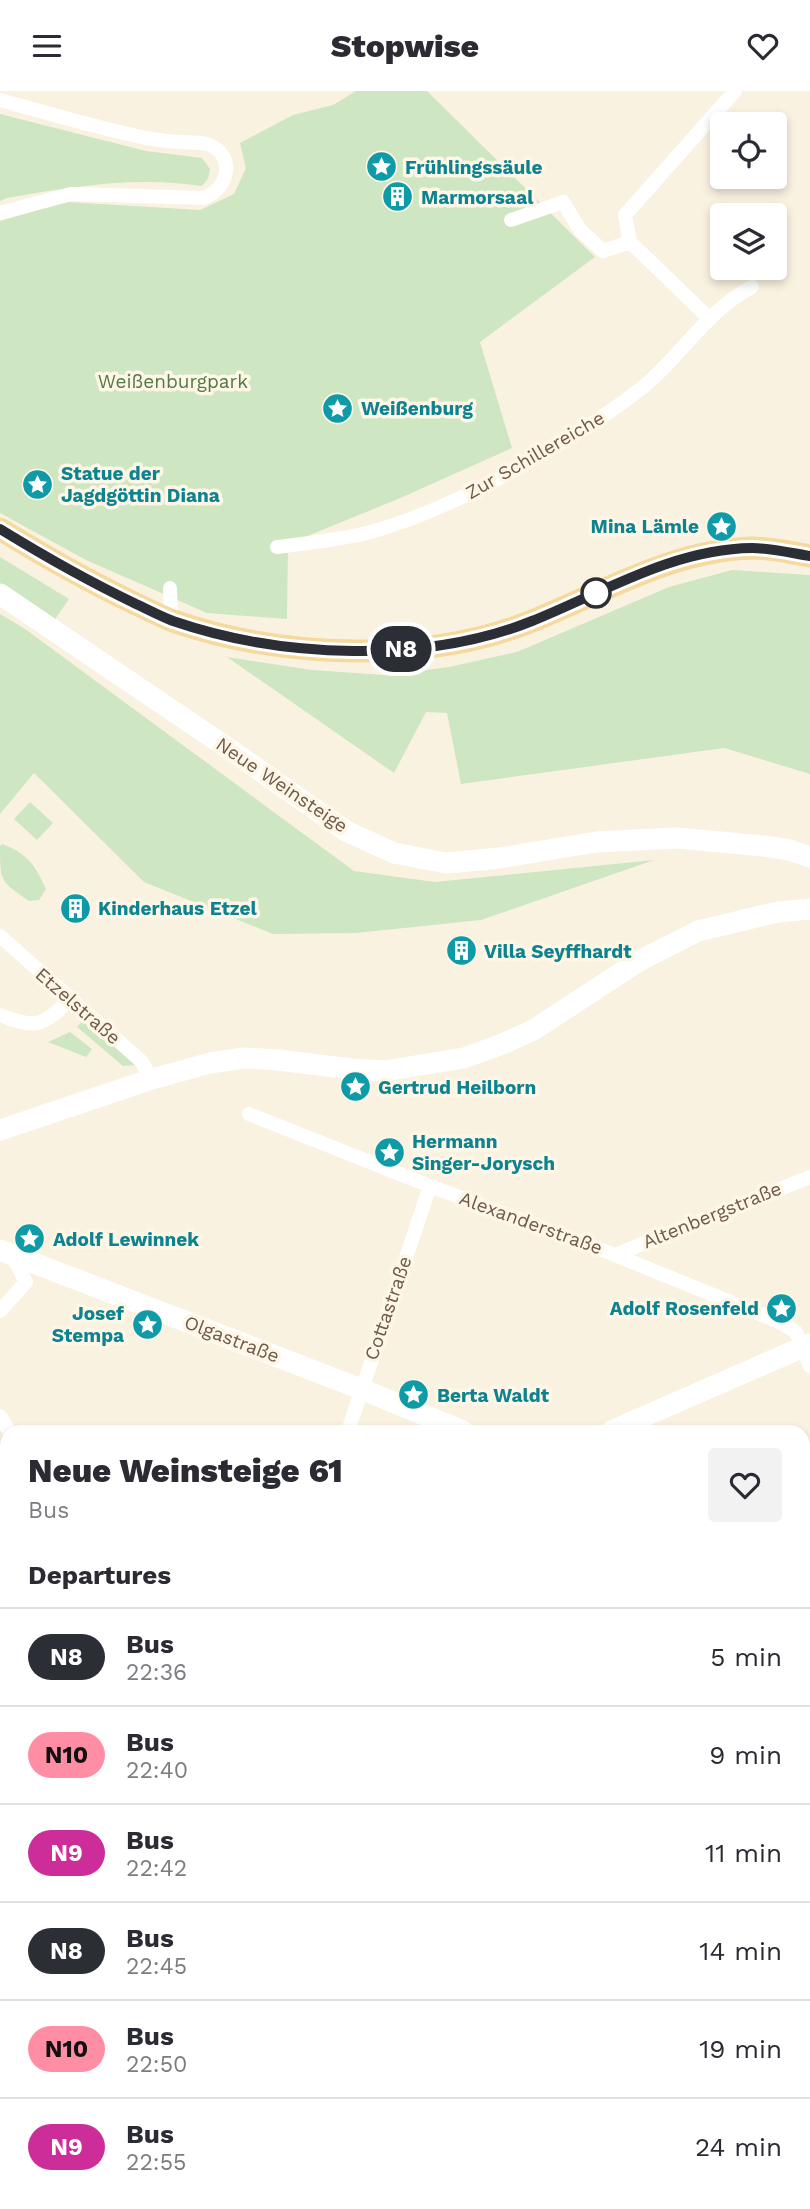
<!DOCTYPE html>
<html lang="en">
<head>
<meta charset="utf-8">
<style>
	:root { --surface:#fff; --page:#f2f2f3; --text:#2b2b33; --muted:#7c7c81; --line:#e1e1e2 }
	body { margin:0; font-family:"Work Sans",sans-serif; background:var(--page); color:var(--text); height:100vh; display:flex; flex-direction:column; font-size:26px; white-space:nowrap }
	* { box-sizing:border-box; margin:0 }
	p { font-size:23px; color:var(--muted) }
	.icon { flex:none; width:38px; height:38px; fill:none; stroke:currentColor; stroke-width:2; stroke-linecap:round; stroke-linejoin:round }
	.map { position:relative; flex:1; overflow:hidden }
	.panel { position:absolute; left:0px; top:1334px; width:810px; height:786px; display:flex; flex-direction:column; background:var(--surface); border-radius:21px 21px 0 0; box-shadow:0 4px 10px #0003 }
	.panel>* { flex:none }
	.badge { padding:0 14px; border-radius:23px; font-size:24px; line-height:46px }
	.controls { position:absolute; left:710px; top:21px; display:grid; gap:14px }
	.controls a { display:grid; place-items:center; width:77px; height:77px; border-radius:7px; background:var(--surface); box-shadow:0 4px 10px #0003; font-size:35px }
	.map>.badge { position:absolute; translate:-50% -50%; box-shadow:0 0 0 4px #fff }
	h2 { padding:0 28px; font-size:26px; line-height:63px }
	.round { display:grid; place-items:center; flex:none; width:74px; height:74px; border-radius:7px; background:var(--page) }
	.summary { display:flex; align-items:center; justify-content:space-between; height:119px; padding:0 28px }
	h1 { font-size:33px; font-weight:800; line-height:52px }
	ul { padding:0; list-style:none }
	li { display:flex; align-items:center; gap:21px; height:98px; padding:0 28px; border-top:2px solid var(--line) }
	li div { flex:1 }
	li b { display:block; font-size:26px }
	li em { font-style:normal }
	li .badge { min-width:77px; font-weight:700; text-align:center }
	header { display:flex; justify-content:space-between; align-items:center; height:91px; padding:0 28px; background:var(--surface); font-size:32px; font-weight:800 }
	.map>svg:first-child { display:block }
	.green { fill:#cee6c1 }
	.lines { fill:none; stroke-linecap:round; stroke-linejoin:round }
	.street { stroke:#fff; stroke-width:14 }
	.secondary { stroke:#fff; stroke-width:21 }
	.primary { stroke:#f6d99c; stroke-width:23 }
	.line-casing { stroke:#fff; stroke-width:16 }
	.line { stroke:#2c2e35; stroke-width:10 }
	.stop-dot { fill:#fff; stroke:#2c2e35; stroke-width:3.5 }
	.labels { text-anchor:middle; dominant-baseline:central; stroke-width:7; stroke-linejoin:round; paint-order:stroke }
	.culture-label { font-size:19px; font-weight:bold; fill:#0d838f; stroke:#fef6e6; text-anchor:start }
	.park-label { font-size:19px; fill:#537a45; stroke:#fef6e6 }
	.street-label { font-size:19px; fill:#6f594a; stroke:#fef6e6 }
</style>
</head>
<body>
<header><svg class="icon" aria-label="menu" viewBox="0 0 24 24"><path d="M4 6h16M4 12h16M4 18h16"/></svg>Stopwise<svg class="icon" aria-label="heart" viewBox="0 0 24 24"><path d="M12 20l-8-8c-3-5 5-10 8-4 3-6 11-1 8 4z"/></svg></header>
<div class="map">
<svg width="810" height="2118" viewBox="0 0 810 2118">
	<rect width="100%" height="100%" fill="#faf2e1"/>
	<path class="green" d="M356,0H427L595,166L480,251L512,357L398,408L288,453L287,528L207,522L86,469L0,422V130L67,111L200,119L234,103L246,77L240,52L293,24L333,14Z
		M0,23L146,60L202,67L210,78C209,86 208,90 201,95C135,85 71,96 7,107L0,110Z
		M0,466L69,508L53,531L0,494Z
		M732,479L810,484V683L724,657L461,693L447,622L426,621L394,682L227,566L312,579L384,584L449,576L517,561L669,496Z
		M0,523L25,538L354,780L435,791L654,769L481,829L356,842L273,843L144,791L34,682L0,723Z
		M30,711L53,732L37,749L14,728Z
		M2,753C27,762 36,775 46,798L39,809L29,810C0,790 0,791 0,755Z
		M84,928L136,974L123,975L77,936Z
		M70,941L92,958L86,966L48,951Z"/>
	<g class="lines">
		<path class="street" d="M0,9C48,22 97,37 146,47C158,49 171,51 183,51C192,52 202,51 210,54C236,66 228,98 204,107L71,103L0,122
			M511,129L563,111L580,139L603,160L630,151
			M710,228L630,151L625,124L735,0
			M277,456C307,452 338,449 367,442C426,426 479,399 532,369C570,347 608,324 643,296C683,263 706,220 752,196
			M170,497L171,529
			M0,845L141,970L152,988
			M0,924C35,938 44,936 70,907
			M249,1023L430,1095L615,1164L782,1232L796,1241L810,1275
			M615,1164L810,1086
			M0,1220L26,1191L11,1163
			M0,1325L9,1340
			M348,1340L430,1095
			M0,1659L7,1660
			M803,1745L810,1741
			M0,1793L7,1779
			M0,1981L7,1987
			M803,2077L810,2074
			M236,2112L254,2118
			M110,2118L112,2112
			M535,2118L537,2112
			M710,2118L723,2112"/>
		<path class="secondary" d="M0,503L235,662L346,740L394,762L446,772L500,767L596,751L677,747L764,755L790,759L810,766
			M0,1039L152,988L210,972L244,967L278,969L351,978L384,980L464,967L505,952L535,938L639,870L698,840L778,821L810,818
			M0,1159L361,1298L463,1340
			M611,1340L810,1253
			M0,1608L7,1605
			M803,1908L810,1925"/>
		<path class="primary" d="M0,438C44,465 88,490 134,512C147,518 160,525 173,530C281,567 426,573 532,530C604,501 673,459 752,457C771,457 791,461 810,465"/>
	</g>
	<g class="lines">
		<defs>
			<path id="line" d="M0,438C44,465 88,490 134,512C147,518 160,525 173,530C281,567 425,573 532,530C604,501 673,458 752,457C771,457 791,462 810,465"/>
		</defs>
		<use href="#line" class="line-casing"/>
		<use href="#line" class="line"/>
	</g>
	<defs>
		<symbol id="sight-disc" viewBox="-11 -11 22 22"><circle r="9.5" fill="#0f9aa8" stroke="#fef6e6"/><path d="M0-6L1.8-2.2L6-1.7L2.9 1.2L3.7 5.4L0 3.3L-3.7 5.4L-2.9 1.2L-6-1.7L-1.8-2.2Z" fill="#fff"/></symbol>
		<symbol id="building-disc" viewBox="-11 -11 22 22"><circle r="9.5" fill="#0f9aa8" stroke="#fef6e6"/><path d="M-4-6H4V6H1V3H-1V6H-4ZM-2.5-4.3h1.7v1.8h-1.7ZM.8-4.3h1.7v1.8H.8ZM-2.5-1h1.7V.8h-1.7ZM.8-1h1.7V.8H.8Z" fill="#fff"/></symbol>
	</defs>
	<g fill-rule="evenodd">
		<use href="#sight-disc" x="364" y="58" width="35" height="35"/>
		<use href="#building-disc" x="380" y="88" width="35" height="35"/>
		<use href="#sight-disc" x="320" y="300" width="35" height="35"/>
		<use href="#sight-disc" x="20" y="376" width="35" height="35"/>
		<use href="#sight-disc" x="704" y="418" width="35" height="35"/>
		<use href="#building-disc" x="58" y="800" width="35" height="35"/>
		<use href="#building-disc" x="444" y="842" width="35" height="35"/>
		<use href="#sight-disc" x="338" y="978" width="35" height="35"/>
		<use href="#sight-disc" x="372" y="1044" width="35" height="35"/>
		<use href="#sight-disc" x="12" y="1130" width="35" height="35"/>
		<use href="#sight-disc" x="764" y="1200" width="35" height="35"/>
		<use href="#sight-disc" x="130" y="1216" width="35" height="35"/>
		<use href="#sight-disc" x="396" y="1286" width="35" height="35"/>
	</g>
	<circle class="stop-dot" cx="596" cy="502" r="14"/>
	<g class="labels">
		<g class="culture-label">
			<text x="405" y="76">Frühlingssäule</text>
			<text x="421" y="106">Marmorsaal</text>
			<text x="361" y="317">Weißenburg</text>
			<text x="61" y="382">Statue der<tspan x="61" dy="22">Jagdgöttin Diana</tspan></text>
			<text x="699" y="435" text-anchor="end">Mina Lämle</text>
			<text x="98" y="817">Kinderhaus Etzel</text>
			<text x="484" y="860">Villa Seyffhardt</text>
			<text x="378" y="996">Gertrud Heilborn</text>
			<text x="412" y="1050">Hermann<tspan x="412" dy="22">Singer-Jorysch</tspan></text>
			<text x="53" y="1148">Adolf Lewinnek</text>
			<text x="759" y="1217" text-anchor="end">Adolf Rosenfeld</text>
			<text x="124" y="1222" text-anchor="end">Josef<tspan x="124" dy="22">Stempa</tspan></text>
			<text x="437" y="1304">Berta Waldt</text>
		</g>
		<g class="park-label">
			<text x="173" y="290">Weißenburgpark</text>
		</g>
		<g class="street-label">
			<text transform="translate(535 364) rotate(-30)">Zur Schillereiche</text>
			<text transform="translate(282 694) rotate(34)">Neue Weinsteige</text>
			<text transform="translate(78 915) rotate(41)">Etzelstraße</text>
			<text transform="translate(712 1124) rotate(-22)">Altenbergstraße</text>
			<text transform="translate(531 1132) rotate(20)">Alexanderstraße</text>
			<text transform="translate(388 1217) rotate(-71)">Cottastraße</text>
			<text transform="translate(232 1248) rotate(21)">Olgastraße</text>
		</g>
	</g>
</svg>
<div class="controls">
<a><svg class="icon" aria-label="locate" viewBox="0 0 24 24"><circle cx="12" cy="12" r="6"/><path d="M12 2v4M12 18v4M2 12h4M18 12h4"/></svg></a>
<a><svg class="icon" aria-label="layers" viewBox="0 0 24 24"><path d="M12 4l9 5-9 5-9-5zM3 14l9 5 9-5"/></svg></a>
</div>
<b class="badge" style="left:401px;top:558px;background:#2c2e35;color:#fff">N8</b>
<section class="panel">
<div class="summary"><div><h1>Neue Weinsteige 61</h1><p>Bus</p></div><a class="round"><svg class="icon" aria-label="heart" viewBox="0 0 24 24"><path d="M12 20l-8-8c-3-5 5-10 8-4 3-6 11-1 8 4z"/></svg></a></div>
<h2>Departures</h2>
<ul>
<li><span class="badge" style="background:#2c2e35;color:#fff">N8</span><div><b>Bus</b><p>22:36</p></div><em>5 min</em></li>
<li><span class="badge" style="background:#ff8ea5;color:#111">N10</span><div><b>Bus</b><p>22:40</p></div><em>9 min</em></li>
<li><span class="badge" style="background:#cd2d98;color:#fff">N9</span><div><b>Bus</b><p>22:42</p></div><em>11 min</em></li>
<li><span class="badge" style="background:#2c2e35;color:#fff">N8</span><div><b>Bus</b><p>22:45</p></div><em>14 min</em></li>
<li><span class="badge" style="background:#ff8ea5;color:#111">N10</span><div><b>Bus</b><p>22:50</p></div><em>19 min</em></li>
<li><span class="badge" style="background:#cd2d98;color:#fff">N9</span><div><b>Bus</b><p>22:55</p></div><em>24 min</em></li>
</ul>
</section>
</div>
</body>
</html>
